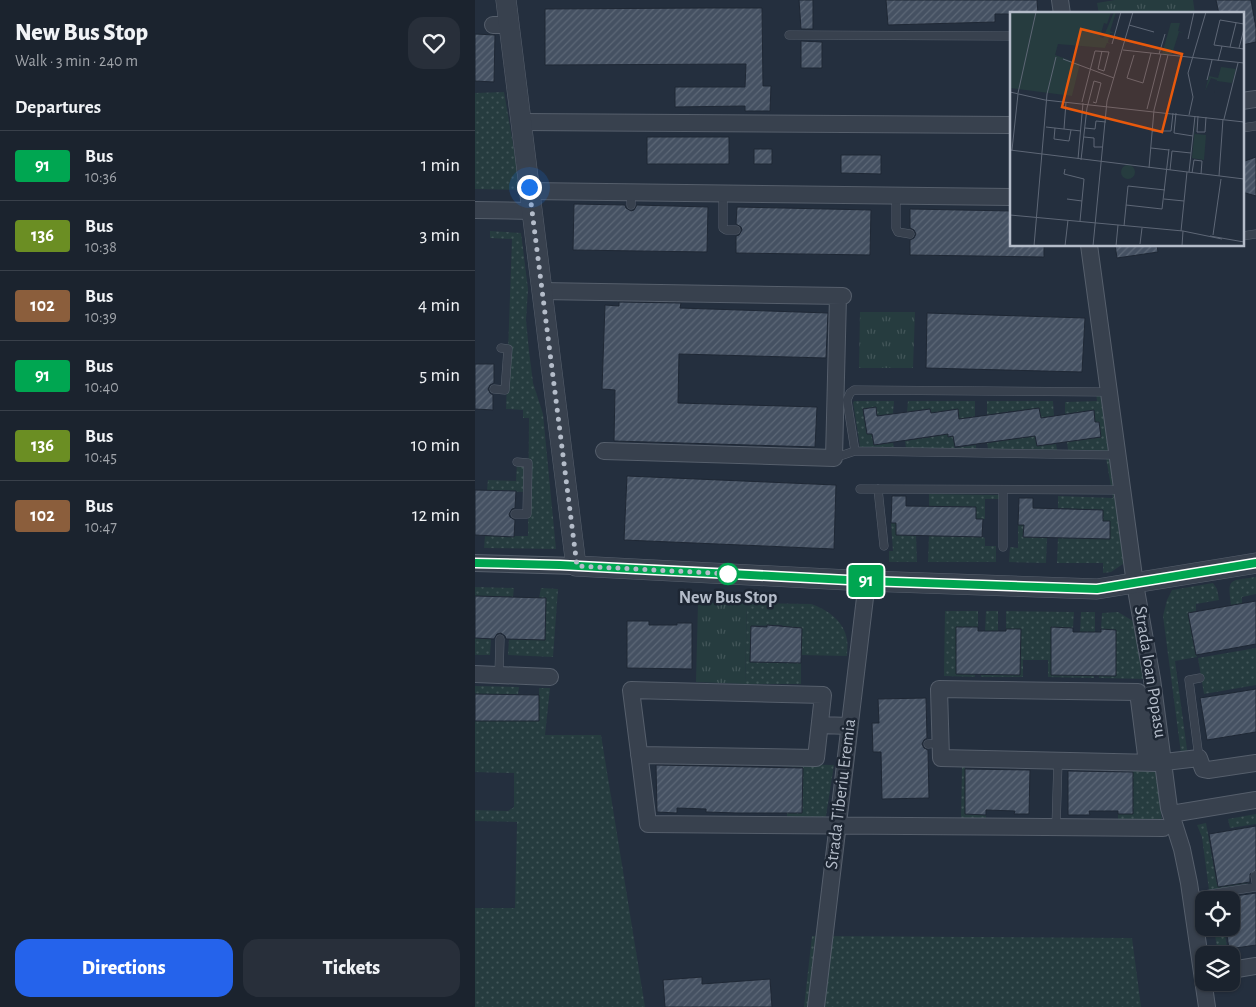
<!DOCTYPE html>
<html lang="en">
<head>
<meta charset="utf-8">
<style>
	:root { --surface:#1b232e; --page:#282f3a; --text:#f1f3f6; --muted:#a0a4aa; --line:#39404a; --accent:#2563eb }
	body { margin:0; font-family:"Alegreya Sans",sans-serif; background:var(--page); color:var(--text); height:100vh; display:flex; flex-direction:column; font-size:19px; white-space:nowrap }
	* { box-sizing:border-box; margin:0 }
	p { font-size:16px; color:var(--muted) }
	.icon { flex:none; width:28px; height:28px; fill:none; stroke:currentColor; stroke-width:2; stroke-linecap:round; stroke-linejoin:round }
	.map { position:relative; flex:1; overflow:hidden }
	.drawer { display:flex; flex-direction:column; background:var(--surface); width:475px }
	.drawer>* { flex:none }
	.badge { padding:0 10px; border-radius:4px; font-size:18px; line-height:32px }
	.fabs { position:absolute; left:720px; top:891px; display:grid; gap:10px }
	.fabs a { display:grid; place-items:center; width:45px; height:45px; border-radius:10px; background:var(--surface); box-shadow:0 1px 4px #0004,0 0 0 1px var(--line); font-size:25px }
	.you { position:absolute; width:25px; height:25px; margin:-12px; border:4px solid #fff; border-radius:50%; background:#1a73e8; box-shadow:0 0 0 8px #1a73e833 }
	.map>.badge { position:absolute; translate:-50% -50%; box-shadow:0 0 0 2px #fff }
	h2 { padding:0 15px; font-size:19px; line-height:45px }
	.round { display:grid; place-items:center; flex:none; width:52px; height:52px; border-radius:15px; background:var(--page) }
	.headline { display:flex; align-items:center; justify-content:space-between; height:85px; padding:0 15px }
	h1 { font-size:24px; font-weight:800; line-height:38px }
	.primary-button { display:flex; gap:10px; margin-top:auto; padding:10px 15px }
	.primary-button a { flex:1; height:58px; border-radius:15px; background:var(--accent); color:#fff; font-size:20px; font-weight:800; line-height:58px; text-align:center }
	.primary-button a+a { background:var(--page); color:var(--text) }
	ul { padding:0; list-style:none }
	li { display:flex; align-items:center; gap:15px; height:70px; padding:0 15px; border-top:1px solid var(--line) }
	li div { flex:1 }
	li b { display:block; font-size:19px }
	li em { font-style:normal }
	li .badge { min-width:55px; font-weight:700; text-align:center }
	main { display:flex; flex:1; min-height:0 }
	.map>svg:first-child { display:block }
	.grass { fill:url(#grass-dots) }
	.park { fill:url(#park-tufts) }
	.building { fill:url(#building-hatch); stroke:#1f2835 }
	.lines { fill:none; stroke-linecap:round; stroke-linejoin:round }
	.service-casing { stroke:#565f6c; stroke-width:9 }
	.minor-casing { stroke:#565f6c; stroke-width:18 }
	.tertiary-casing { stroke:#565f6c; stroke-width:21 }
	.service { stroke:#38414e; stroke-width:8 }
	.minor { stroke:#38414e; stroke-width:16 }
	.tertiary { stroke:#38414e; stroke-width:20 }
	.line-casing { stroke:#fff; stroke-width:11 }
	.line { stroke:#00a651; stroke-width:8 }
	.walk { stroke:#b4bcc9; stroke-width:5; stroke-dasharray:0 9 }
	.stop-dot { fill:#fff; stroke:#00a651; stroke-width:2.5 }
	.labels { text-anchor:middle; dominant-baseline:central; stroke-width:5; stroke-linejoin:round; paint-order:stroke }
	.stop-label { font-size:18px; font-weight:bold; fill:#b4bcc9; stroke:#1d2633 }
	.street-label { font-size:18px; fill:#b4bcc9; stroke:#1d2633 }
	.inset-road { fill:none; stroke:#5e6776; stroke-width:1 }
	.view { fill:#e8590c; fill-opacity:0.15; stroke:#e8590c; stroke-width:2.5 }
	.inset-edge { fill:none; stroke:#b4bcc9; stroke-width:2.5 }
</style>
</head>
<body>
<main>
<section class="drawer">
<div class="headline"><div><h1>New Bus Stop</h1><p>Walk · 3 min · 240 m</p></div><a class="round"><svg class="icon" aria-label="heart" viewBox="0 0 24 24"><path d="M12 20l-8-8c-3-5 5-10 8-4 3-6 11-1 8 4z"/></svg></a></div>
<h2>Departures</h2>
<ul>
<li><span class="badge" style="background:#00a651;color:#fff">91</span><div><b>Bus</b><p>10:36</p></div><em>1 min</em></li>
<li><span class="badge" style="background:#6b8e23;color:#fff">136</span><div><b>Bus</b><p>10:38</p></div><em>3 min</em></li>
<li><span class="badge" style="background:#8b5e3c;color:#fff">102</span><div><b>Bus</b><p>10:39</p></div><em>4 min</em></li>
<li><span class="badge" style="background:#00a651;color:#fff">91</span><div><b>Bus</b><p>10:40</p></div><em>5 min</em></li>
<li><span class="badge" style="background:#6b8e23;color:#fff">136</span><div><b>Bus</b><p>10:45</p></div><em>10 min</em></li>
<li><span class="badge" style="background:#8b5e3c;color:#fff">102</span><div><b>Bus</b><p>10:47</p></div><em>12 min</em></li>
</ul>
<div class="primary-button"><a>Directions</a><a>Tickets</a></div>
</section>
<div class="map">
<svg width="781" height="1007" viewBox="0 0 781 1007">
	<defs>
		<pattern id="grass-dots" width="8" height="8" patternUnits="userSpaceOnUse" patternTransform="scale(1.25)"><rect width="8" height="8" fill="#263c3f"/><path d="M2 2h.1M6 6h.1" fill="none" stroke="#435659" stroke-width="1.8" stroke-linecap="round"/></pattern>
		<pattern id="park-tufts" width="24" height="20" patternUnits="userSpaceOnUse" patternTransform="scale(1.25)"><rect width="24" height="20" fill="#263c3f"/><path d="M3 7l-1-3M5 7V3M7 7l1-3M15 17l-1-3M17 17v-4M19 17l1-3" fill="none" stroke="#435659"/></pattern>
		<pattern id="building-hatch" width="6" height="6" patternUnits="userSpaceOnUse" patternTransform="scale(1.25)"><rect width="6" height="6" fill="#455162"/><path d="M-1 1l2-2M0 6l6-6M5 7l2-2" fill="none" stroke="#5d6877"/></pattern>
	</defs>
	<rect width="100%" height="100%" fill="#242f3e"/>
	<path class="grass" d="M29,92L46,190L0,189V93Z
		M15,231L46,233L53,289L51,320L54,351L58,383L68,414L81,549L9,548L10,536H53L54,418H48V410L31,409L37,239L15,238Z
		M621,392H625L649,551L648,564L636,572L628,573V563H582L583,538L635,539V522L628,521V510L583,508V496L638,498L630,452L593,450L592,442L626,437L624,422H620L619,410L590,414V402L622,401Z
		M380,401H419L418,414L402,416L401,407L388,409L392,434H397L399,445L418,443L419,447H385L378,402Z
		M433,401H500V417L484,419L483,409L474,437L478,436L480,448L501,445V449L431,448L430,441L463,436L461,421H457L455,409L432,412Z
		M512,401H578L579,416L566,418L564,408L552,410L560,435L562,446L581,444L582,450L513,449L512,443L545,438L539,424L537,411L512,415Z
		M42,462L49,463V492L12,490L13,480L41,481Z
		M454,494L526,495V499H510V519H501V507L454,506Z
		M416,523H421L441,535L442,562H414V551H418Z
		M543,525H549L548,537L572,538L571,563L534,562L535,547L543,548Z
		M454,535L507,537L510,538V546H521V562H453Z
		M781,577V594L767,597V604L756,605C752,577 755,581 781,577Z
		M738,583L742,589L744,600L721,604V611L714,613L722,657L700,661L713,757L707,761L688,616L692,600L697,590Z
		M0,587L39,588L38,597L0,596Z
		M66,588L83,589L78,657L33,655L34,639L70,640L71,598H64Z
		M272,603L336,604C352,609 370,622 372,640C373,645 372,651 372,656L326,655L327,628L308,627L307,625L276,626L275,662L326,663V684H270Z
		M470,611H503V627H481V674H500V677L469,676Z
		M511,611H523V631H510Z
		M531,611L599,612L598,628H576V675H619V678L573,677V660H548V677H506V674L545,675L546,629H531Z
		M606,612H620V632H605Z
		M643,612L658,621L667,639L672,679L624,678V675L641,676V630L626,629L627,613Z
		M0,638L16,639L15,655H0Z
		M781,648V685L729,694L723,658Z
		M0,686L44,687L43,695L0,694Z
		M64,688H75L70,735H126L170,1007H0V908H40L42,822L0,821V810L33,811L39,807V773L0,772V721H64Z
		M306,764L359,765L351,816L348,818L312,817V813H327L328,767L306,766Z
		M487,765H513V767H490V814L511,815V820L486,819Z
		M674,767L682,772L687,822L643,821V814H658V768Z
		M781,814V824L755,828L753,819Z
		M731,823L742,885L774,880V883L734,890L727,837L722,825Z
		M739,928H749L753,954L743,955Z
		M337,936L657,938L666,1007H329Z"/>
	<path class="park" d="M640,0H718L720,14H624L622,3Z
		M385,312H440L438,368H384Z
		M223,603H272L270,684L221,682Z"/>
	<path class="building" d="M324,0H338V29H326Z
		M411,0H562L563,14H520V22L413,25Z
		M741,0H776L781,28V42L767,45V14H744Z
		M231,8H287L288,86H296L295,111H270V106L200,107V87H270L271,64L70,65V9Z
		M0,34L20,35L19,82L0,81Z
		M326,41L347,42V68H326Z
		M172,137H254V164H172Z
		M279,149H297V164H279Z
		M366,155H406V174L366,173Z
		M781,157V196L767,192V162Z
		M99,204L150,205L151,208L156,211L159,210L162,205L233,207L232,252L98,250Z
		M262,207L396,210L395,255L261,253V236L264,235L267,230L266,227L261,224Z
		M435,209L536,211V245H569V257L435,255V240L439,238L441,234L439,230L435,228Z
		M640,245H682L683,252L642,258Z
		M144,302L206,303L205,308L353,313L351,358L204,354L203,403L342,407L340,447L139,441L140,390L127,389L130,305L144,306Z
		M452,313L610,318L607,372L451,368Z
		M0,364H19V383L15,385L13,389L15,393L18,395V410L0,409Z
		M401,407L402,416L455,409L456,413L483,409L484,419L564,408L566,418L619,410L620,422H624L626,437L562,446L560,436L480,447L478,436L473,437V434L399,445L397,434H392L388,409Z
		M152,476L361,485L359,549L149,540Z
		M0,490L41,491L40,508L37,509L34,514L35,517L40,520L39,537L0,535Z
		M417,496H431V506L501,507V519H508L507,537L421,535V523H416Z
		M544,498H558V508L628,510V521H635V539L548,537L549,525H543Z
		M0,596L71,598L70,640L31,639L30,636L26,633L22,634L19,639L0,638Z
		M781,601V644L721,655L713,613Z
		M152,621H174V625H202V623H217V669L152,668Z
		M292,625L327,628L326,663L275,662L276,626L292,627Z
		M481,627H503V631H531V629H546L545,675L481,674Z
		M576,627L598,628V632H626V629L641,630V676L576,675Z
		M781,689V732L732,740L725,698Z
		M0,694L64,695V721H0Z
		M451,698L452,738L449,740L447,744L449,748L453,750L454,798L407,799L406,752H398L397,723H404L403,699Z
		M181,765L328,768L327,813H262L231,812V809L202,808V813L182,812Z
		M490,769L555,770L554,814H539L540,811L511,810V815L490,814Z
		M593,771L658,772V814H643V811H614L615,815H593Z
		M781,826V871L775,874V882L743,887L734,834Z
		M781,893V945L754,949L751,928H756V900H746L745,898Z
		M227,977V984L295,979L297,1007H190L188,980Z"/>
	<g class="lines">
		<defs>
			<path id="service" d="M314,35L536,36
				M767,128L781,126
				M156,192V205
				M248,193V228L251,230H261
				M421,195V228L423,232L435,234
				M767,236L781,234
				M19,389L30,390L33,349L26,348
				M634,392L379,390L375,393L372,400L380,451L642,455
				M359,458L380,451
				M385,489L648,490
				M403,489L409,546
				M528,490V547
				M40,514H52L53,463L42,462
				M24,674L25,639
				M453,744L466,743
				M724,758L714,680L725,678
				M581,828L583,761
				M780,876L781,882
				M716,897L781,887"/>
			<path id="minor" d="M585,0L587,14
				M18,25H34
				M767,101L781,99
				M46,122L536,125
				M54,191L536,197
				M0,210L57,211
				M614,245L660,584L677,679L694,808L707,849L714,883L732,1007
				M67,291L368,296
				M129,451L359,458L363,296
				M0,563L101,566
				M0,674L75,677
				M345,725L374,726
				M164,755L341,758L348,695L156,690L172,815L173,824L688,828
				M672,763L663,692L464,689L466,758L681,763L724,758L728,769L733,770L781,763
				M696,814L781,800
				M756,970L781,966
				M341,1007L392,581"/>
			<path id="tertiary" d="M31,0L101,566L392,581L622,589L781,563"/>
		</defs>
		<use href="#service" class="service-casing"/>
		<use href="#minor" class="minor-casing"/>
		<use href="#tertiary" class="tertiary-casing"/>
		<use href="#service" class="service"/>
		<use href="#minor" class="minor"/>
		<use href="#tertiary" class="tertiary"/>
	</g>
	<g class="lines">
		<defs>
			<path id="line" d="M0,563L85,565L392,581L622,589L781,563"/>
		</defs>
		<use href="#line" class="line-casing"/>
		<use href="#line" class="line"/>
		<path class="walk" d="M54,187L102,566L257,574H253"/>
	</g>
	<circle class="stop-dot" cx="253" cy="574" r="10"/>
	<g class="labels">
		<g class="stop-label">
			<text x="253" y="598">New Bus Stop</text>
		</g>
		<g class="street-label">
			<text transform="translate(675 672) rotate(81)">Strada Ioan Popasu</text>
			<text transform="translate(366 794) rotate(-83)">Strada Tiberiu Eremia</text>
		</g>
	</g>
	<g transform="translate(535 12)">
		<rect width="234" height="234" fill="#242f3e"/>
		<path d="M0,0H101L97,12L94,11L90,25L93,26L104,0H106L100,19L104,21H100L98,30L101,32L97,31L95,36L48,32L45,43L70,52L62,84L0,76ZM162,7L161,11H170L168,19L174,21L169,20L162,42H152ZM211,55L226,57L222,71L207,69L204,81L207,68L201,66L195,79L199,64L208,66ZM186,106L185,122L196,123L194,148L182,146ZM111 160a7 7 0 1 1 14 0a7 7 0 1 1-14 0Z" fill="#263c3f"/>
		<path class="inset-road" d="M234,12L210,8L204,33L234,37M119,13L144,20M178,27L184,0M102,32L111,0M220,35L226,11M229,36L234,17M113,38L234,51M149,42L155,22M124,43L117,66L133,71M53,47L104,66M208,49L212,34M197,68L202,48M133,71L141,41M0,80L35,88L234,110M8,81L26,0M72,90L85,39H86L99,40L94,59L88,57L92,39M137,97L151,42M144,98L158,43M166,101L164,121L183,124M179,103L183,85L178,61L196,0M188,104L187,120H195L196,105M214,107L228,51M36,115L71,119M45,116L44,127L59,129L61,118M75,116L85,117L86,109L96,110M54,117L56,90M142,119H161L163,101M74,125L84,126V135H93M141,136L159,138M0,138L234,167M2,138L8,82M68,147L73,91M71,148L77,96L84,69L91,71L86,91L83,90M139,156L144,98M55,157L54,162L74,167L70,209M160,158L162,139L181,141M179,160L185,104M182,161L184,148L192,149L191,162M209,164L213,107M57,187L72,189M154,187L174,189M116,193L152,197L159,137M0,203L173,219L212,227M114,214L118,174L155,178M171,219L177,160M203,223L211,167M200,224L234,230M130,232L132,216M24,234L37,82L46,45M55,234L58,208M83,234L97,89L123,0M106,234L108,213M172,234L173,219"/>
		<path class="view" d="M71,17L172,42L152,120L52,95Z"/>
		<rect width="234" height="234" class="inset-edge"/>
	</g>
</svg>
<div class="fabs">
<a><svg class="icon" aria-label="locate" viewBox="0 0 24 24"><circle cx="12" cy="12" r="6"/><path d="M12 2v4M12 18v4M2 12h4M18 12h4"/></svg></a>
<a><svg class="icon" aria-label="layers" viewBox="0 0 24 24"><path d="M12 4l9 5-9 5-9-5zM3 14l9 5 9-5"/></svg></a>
</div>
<div class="you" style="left:54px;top:187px"></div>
<b class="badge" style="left:391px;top:581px;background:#00a651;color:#fff">91</b>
</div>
</main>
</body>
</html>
